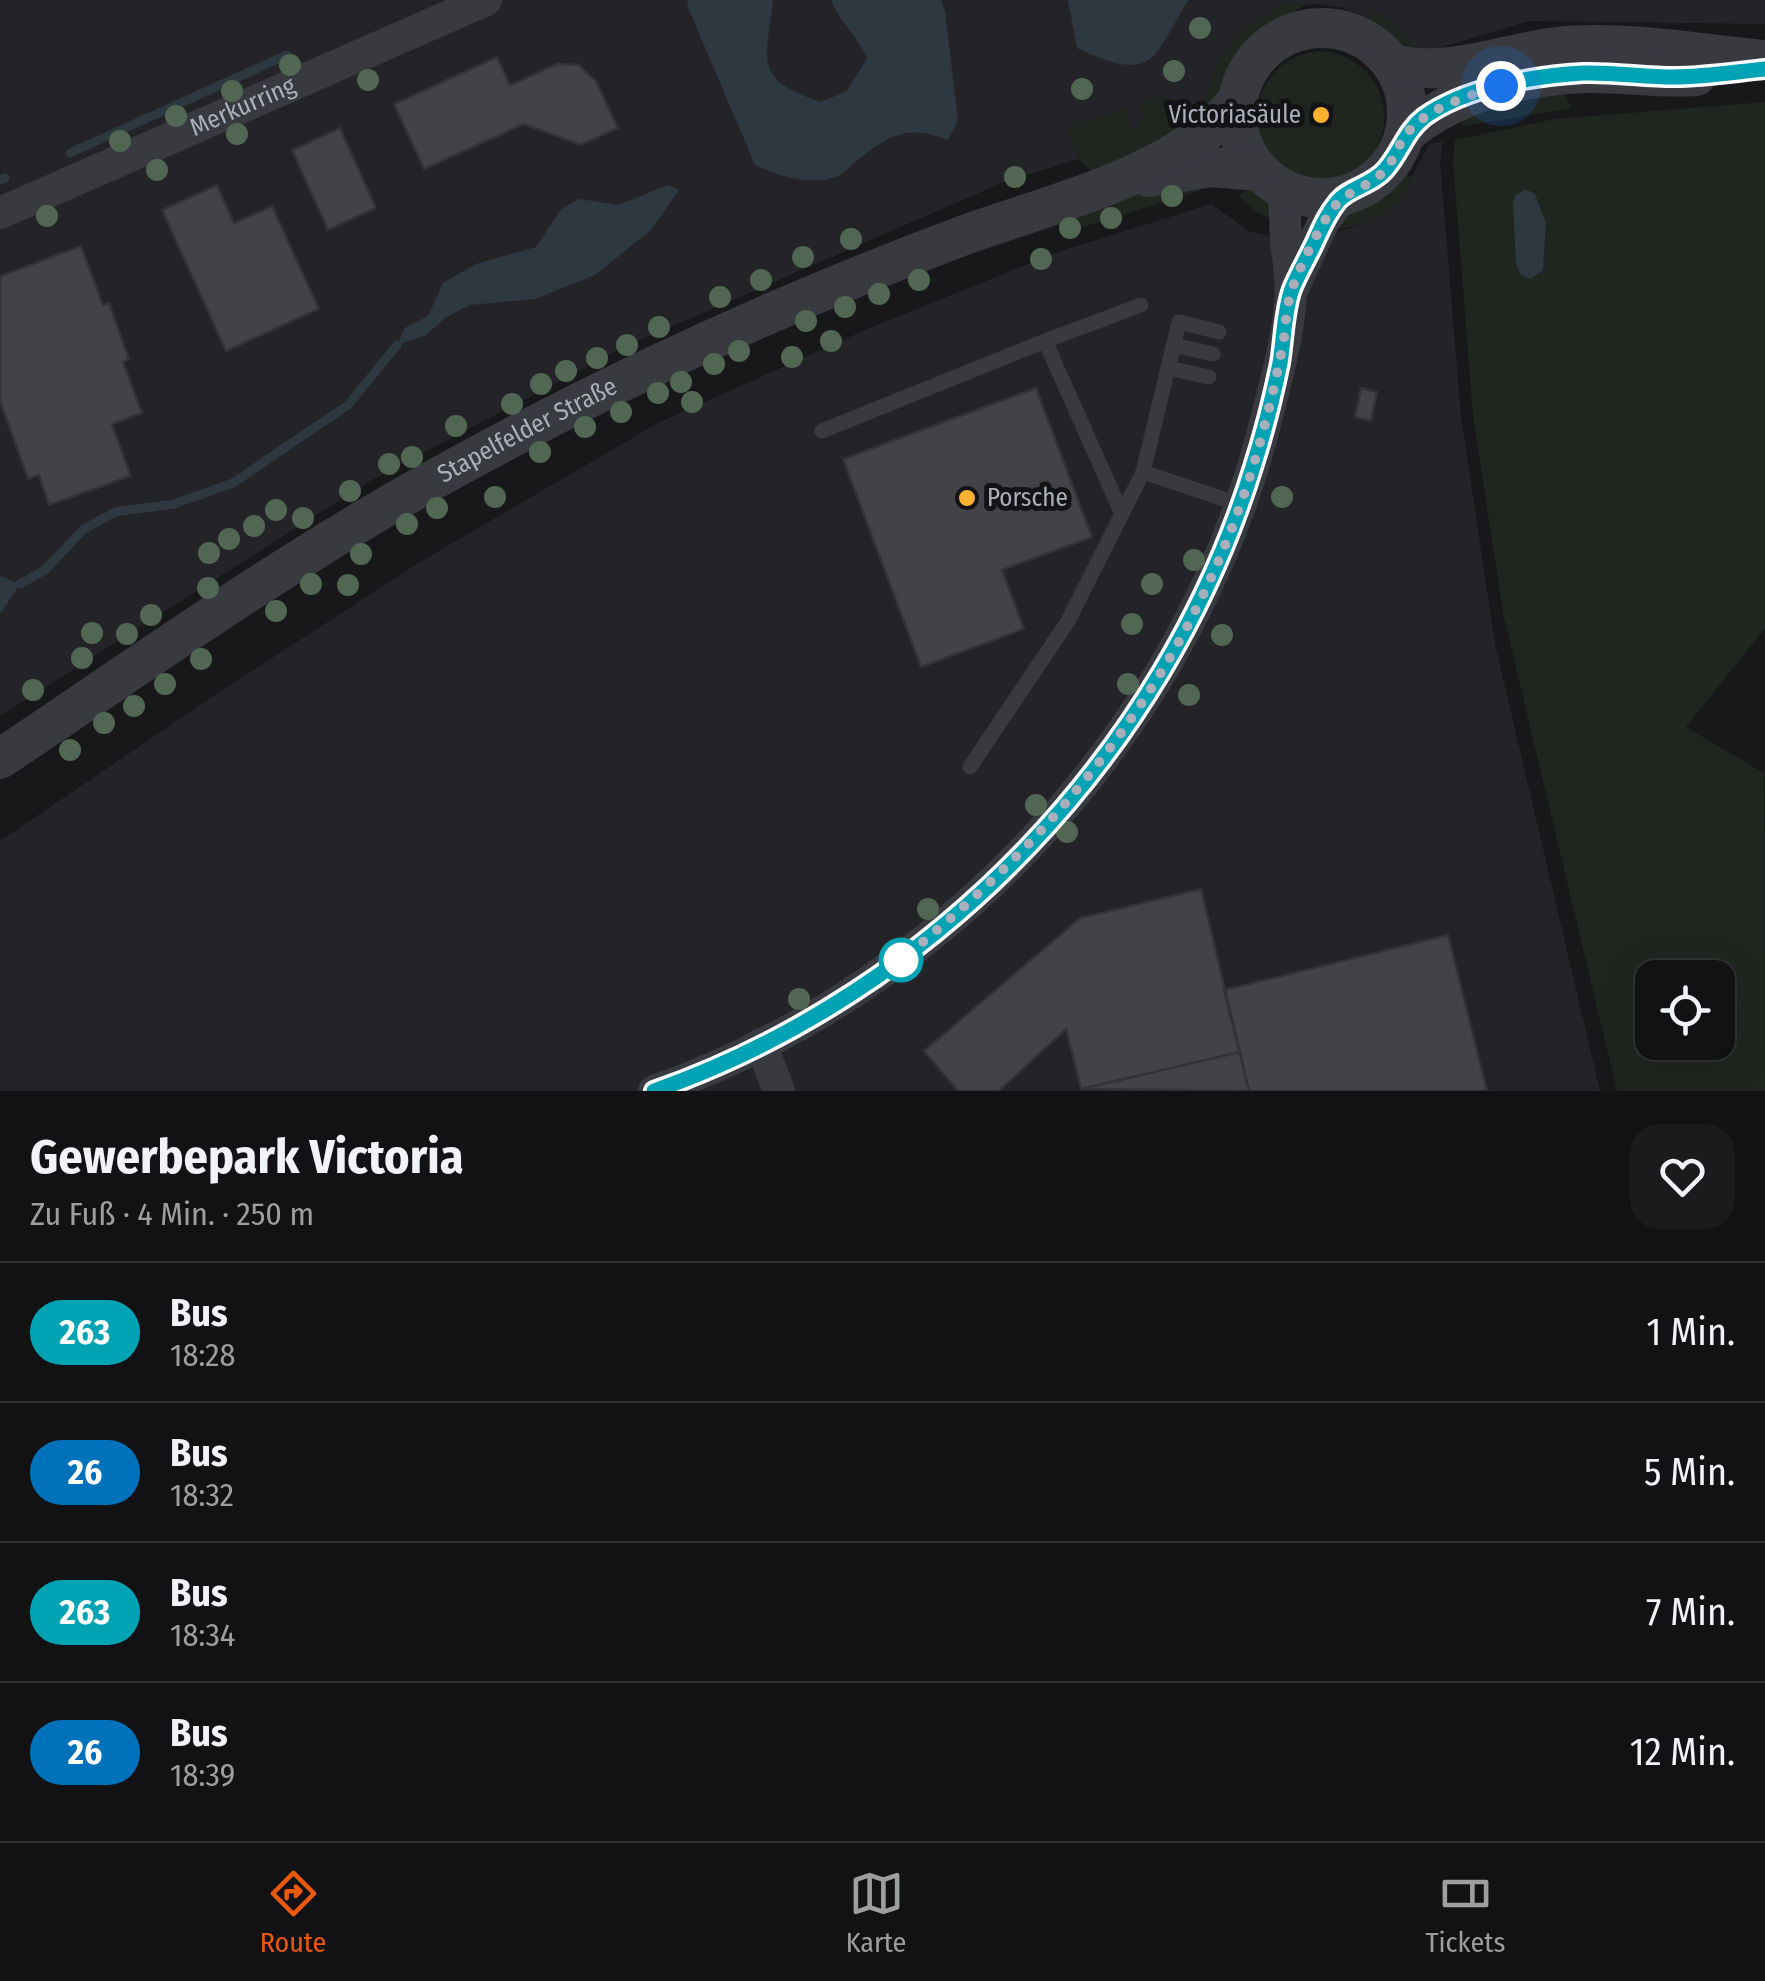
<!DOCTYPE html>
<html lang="de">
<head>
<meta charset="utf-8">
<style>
	:root { --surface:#121214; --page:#1b1b1d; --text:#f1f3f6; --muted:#9c9ea0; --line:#313234; --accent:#ea580c }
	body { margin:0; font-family:"Fira Sans Condensed",sans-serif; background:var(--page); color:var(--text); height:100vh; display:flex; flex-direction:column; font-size:38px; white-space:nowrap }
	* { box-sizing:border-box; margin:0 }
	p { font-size:32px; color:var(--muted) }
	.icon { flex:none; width:55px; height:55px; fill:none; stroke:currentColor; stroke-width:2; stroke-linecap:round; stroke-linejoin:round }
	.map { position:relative; height:1091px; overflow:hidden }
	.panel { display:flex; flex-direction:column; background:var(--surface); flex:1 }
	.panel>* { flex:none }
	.badge { padding:0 20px; border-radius:32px; font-size:35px; line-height:65px }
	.controls { position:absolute; left:1635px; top:960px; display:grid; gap:20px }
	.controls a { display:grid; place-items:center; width:100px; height:100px; border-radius:20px; background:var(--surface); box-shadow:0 10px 40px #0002,0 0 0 2px var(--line); font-size:50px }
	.you { position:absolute; width:50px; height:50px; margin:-25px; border:8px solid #fff; border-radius:50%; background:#1a73e8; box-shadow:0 0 0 15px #1a73e833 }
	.map>.badge { position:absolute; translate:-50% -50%; box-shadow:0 0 0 5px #fff }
	.round { display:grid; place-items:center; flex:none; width:105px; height:105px; border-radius:30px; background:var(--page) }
	.summary { display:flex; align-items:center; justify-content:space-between; height:170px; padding:0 30px }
	h1 { font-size:48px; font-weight:700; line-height:75px }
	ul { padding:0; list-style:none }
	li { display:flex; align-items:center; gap:30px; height:140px; padding:0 30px; border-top:2px solid var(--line) }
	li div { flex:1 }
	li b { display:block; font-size:38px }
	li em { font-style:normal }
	li .badge { min-width:110px; font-weight:700; text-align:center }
	.dock { display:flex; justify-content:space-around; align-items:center; height:140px; border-top:2px solid var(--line); background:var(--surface); font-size:28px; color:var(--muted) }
	.dock a { display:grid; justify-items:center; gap:5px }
	.dock .selected { color:var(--accent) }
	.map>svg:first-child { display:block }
	.built { fill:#242428 }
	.green { fill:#1e261f; fill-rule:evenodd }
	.water { fill:#2d3840 }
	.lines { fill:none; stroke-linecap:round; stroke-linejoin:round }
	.stream { stroke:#2d3840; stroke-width:9 }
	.building { fill:#424348; stroke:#323237; stroke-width:2.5 }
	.service { stroke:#393a40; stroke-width:15 }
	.minor { stroke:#393a40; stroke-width:32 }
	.tertiary { stroke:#393a40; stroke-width:40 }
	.tree { fill:#516753 }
	.line-casing { stroke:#fff; stroke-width:22 }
	.line { stroke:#00a3b4; stroke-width:15 }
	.walk { stroke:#aab0bb; stroke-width:10; stroke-dasharray:0 18 }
	.poi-dot { fill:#fcb02f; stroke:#131316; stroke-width:4 }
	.stop-dot { fill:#fff; stroke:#00a3b4; stroke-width:5 }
	.labels { text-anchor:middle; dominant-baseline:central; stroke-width:10; stroke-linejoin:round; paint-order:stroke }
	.street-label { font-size:25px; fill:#aab0bb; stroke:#131316 }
	.poi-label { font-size:25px; fill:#aab0bb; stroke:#131316; text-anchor:end }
</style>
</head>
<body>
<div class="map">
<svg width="1765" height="1091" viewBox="0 0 1765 1091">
	<rect width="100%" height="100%" fill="#18181b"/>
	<path class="built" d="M0,0H1765V24L1529,21L1435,49L1420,50L1389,36L1368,19L1341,7L1313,4L1284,10L1257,23L1217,100L1183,127L1004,182L620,349L370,481L0,716Z
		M1443,141L1440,162L1461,416L1495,644L1600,1091H0V841L215,695L420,562L658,423L872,327L1055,253L1211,204L1249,231L1277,238L1304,240L1351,228L1378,215L1401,198L1429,144Z"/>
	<path class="green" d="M1294,2H1304C1288,24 1261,32 1244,53C1227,74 1224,101 1205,120C1207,62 1239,20 1294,2Z
		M1370,9L1398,27L1418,54C1392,51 1375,36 1370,9Z
		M1326,51C1411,68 1399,184 1316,180C1234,176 1238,52 1326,51ZM1311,102L1334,105L1331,128L1309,125Z
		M1561,84L1571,108L1464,126L1457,120Z
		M1167,97L1186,102L1185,133L1092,172L1077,157L1068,129L1127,108L1132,128L1137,129L1144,118L1139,102Z
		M1765,102V628L1686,727L1764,773L1765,1091H1617L1503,613L1473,415L1453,162L1455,140L1555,119ZM1652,978H1718V1042H1652Z
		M1402,172L1411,177C1403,211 1363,226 1332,230C1352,206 1383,197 1402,172Z
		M1204,186L1197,192L1080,228L1077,217L1152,188Z
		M1252,187L1265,199L1275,221L1258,213L1238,196Z"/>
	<path class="water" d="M689,0H773C766,64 753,79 821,102L847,91L867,58C858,36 840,23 831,0H941L945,11L958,120L948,140C906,124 890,135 856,161C851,165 844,173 838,176C810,187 780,176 755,165L687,5Z
		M1068,0H1188C1151,63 1153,83 1077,48Z
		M668,185L679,190L651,230L595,275L535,299L470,305L446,317L426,335L397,345L405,328L428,316L443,283L476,264L536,247L561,209L580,199L619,205Z
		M1525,189L1535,194L1546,223L1543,270L1531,279L1521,275L1516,264L1513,203L1515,196Z
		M0,576L20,584L0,614Z"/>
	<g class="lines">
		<path class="stream" d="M70,153L287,55
			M0,180L5,178
			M20,584L45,570L84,529L115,512L174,504L233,483L348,405L397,345"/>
	</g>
	<path class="building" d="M497,57L510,85L557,64L579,65L596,81L618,128L581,145L524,124L424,169L394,104Z
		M340,128L376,208L328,230L292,150Z
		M217,185L234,223L272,206L319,309L226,351L162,210Z
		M81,246L103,305L109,303L129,359L123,362L142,413L112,424L131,476L49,505L39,475L28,479L0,401V276Z
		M1036,388L1092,537L1002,570L1024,629L921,667L843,459Z
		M1361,388L1377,392L1371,421L1355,417Z
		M1201,889L1240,1052L1081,1089L1066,1029L999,1091H958L924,1051L1080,918Z
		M1448,935L1487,1091H1249L1224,990Z
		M1240,1052L1249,1091L1081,1089Z"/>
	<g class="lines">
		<path class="service" d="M1219,332L1179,322L1143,472L1239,504
			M1045,341L1141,305
			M1173,345L1213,354
			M1168,368L1209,377
			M822,431L1045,341L1122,514
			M970,767L1068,621L1143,472"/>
		<g class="minor">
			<path id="s1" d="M0,213L486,0"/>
			<path d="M1291,292L1323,223L1342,196"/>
			<path d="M761,1044L779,1091"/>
			<path d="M654,1091C953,985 1194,721 1268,412C1278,374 1289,332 1291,293C1291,276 1288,257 1286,240C1285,222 1286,205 1281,188"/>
		</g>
		<g class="tertiary">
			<circle cx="1322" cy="113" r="85"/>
			<path d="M1392,64C1450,79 1508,51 1566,46C1632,41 1699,54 1765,60"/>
			<path d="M1404,135C1453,93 1523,75 1587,73C1623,72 1660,79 1696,76"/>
			<path d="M1149,177L1212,167L1259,171"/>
			<path id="s2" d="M0,759C140,665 279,566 426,484C599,387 777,305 962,236C1046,205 1181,174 1237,101"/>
		</g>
	</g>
	<g class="tree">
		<circle cx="1200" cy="28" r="11"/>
		<circle cx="290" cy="65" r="11"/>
		<circle cx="1174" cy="71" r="11"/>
		<circle cx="368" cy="80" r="11"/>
		<circle cx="1082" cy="89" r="11"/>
		<circle cx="232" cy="91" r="11"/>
		<circle cx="176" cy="116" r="11"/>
		<circle cx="237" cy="134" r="11"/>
		<circle cx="120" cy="141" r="11"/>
		<circle cx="157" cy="170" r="11"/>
		<circle cx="1015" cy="177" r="11"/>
		<circle cx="1172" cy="196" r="11"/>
		<circle cx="47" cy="216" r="11"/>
		<circle cx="1111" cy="218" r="11"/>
		<circle cx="1070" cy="228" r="11"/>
		<circle cx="851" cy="239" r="11"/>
		<circle cx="803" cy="257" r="11"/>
		<circle cx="1041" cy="259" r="11"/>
		<circle cx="761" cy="280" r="11"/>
		<circle cx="919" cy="280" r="11"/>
		<circle cx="879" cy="294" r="11"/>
		<circle cx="720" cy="297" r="11"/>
		<circle cx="845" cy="307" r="11"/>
		<circle cx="806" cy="321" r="11"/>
		<circle cx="659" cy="327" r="11"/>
		<circle cx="831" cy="341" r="11"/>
		<circle cx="627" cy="345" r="11"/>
		<circle cx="739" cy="351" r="11"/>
		<circle cx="792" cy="357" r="11"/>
		<circle cx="597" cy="358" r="11"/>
		<circle cx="714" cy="364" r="11"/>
		<circle cx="566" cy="371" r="11"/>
		<circle cx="681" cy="382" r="11"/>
		<circle cx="541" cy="384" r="11"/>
		<circle cx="658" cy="393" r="11"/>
		<circle cx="692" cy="402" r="11"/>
		<circle cx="512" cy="404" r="11"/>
		<circle cx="621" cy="412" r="11"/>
		<circle cx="456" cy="426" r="11"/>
		<circle cx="585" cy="427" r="11"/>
		<circle cx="540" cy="452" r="11"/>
		<circle cx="412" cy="457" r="11"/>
		<circle cx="389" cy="464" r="11"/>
		<circle cx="350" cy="491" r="11"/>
		<circle cx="495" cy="497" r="11"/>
		<circle cx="1282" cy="497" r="11"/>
		<circle cx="437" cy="508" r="11"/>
		<circle cx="276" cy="510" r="11"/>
		<circle cx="303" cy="518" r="11"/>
		<circle cx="407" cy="524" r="11"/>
		<circle cx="254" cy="526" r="11"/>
		<circle cx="229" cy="539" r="11"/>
		<circle cx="209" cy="553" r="11"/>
		<circle cx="361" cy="554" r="11"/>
		<circle cx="1194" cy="560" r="11"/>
		<circle cx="311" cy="584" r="11"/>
		<circle cx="1152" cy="584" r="11"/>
		<circle cx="348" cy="585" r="11"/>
		<circle cx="208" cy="588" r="11"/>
		<circle cx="276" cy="611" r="11"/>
		<circle cx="151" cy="615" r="11"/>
		<circle cx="1132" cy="624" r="11"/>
		<circle cx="92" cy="633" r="11"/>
		<circle cx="127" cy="634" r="11"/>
		<circle cx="1222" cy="635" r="11"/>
		<circle cx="82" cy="658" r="11"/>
		<circle cx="201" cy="659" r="11"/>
		<circle cx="165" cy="684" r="11"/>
		<circle cx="1128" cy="684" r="11"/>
		<circle cx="33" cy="690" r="11"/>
		<circle cx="1189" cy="695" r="11"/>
		<circle cx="134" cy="706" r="11"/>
		<circle cx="104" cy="723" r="11"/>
		<circle cx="70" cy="750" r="11"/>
		<circle cx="1036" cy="805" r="11"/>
		<circle cx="1067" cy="832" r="11"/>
		<circle cx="928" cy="909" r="11"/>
		<circle cx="799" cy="999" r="11"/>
	</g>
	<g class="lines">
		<defs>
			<path id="line" d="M654,1091C936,992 1165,752 1253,467C1264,433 1273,397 1280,363C1284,339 1284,311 1292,289C1298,274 1307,259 1314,244C1321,229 1327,214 1338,201C1349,188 1372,185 1385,170C1401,152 1405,132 1424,117C1466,87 1533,76 1583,73C1613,72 1644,77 1674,77C1704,77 1735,72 1765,69"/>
		</defs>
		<use href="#line" class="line-casing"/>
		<use href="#line" class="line"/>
		<path class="walk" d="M901,960L898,962C1007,876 1104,773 1173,652C1214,581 1246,500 1266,420C1273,393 1279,366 1284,338C1286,324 1286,307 1291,293C1296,274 1319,228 1331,211C1344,191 1367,189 1384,171C1395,160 1398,144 1407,133C1430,106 1469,96 1501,86"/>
	</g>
	<g class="poi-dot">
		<circle cx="1321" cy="115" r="10"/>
		<circle cx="967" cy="498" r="10"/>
	</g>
	<circle class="stop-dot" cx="901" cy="960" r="20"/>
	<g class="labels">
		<g class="street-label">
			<text stroke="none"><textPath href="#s1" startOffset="265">Merkurring</textPath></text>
			<text stroke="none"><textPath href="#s2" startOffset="622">Stapelfelder Straße</textPath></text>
		</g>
		<g class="poi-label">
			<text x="1301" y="115">Victoriasäule</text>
			<text x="987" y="498" text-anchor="start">Porsche</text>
		</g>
	</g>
</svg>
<div class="controls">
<a><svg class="icon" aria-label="locate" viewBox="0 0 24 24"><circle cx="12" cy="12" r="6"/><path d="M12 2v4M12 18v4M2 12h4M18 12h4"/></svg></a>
</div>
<div class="you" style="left:1501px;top:86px"></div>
</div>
<section class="panel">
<div class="summary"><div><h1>Gewerbepark Victoria</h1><p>Zu Fuß · 4 Min. · 250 m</p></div><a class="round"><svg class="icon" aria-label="heart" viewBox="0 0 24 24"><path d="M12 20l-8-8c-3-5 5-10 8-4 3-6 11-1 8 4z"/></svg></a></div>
<ul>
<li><span class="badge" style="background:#00a3b4;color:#fff">263</span><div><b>Bus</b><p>18:28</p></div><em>1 Min.</em></li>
<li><span class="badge" style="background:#0072bc;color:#fff">26</span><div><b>Bus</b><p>18:32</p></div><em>5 Min.</em></li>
<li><span class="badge" style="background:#00a3b4;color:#fff">263</span><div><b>Bus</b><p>18:34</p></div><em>7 Min.</em></li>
<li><span class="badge" style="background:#0072bc;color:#fff">26</span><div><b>Bus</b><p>18:39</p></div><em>12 Min.</em></li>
</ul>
</section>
<nav class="dock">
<a class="selected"><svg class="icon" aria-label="directions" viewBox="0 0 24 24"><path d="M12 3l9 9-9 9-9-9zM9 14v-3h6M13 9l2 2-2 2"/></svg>Route</a>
<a><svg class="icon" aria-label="map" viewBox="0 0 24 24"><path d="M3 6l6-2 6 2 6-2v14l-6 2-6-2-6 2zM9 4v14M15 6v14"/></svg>Karte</a>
<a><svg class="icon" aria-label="tickets" viewBox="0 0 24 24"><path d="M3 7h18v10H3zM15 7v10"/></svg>Tickets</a>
</nav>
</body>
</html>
